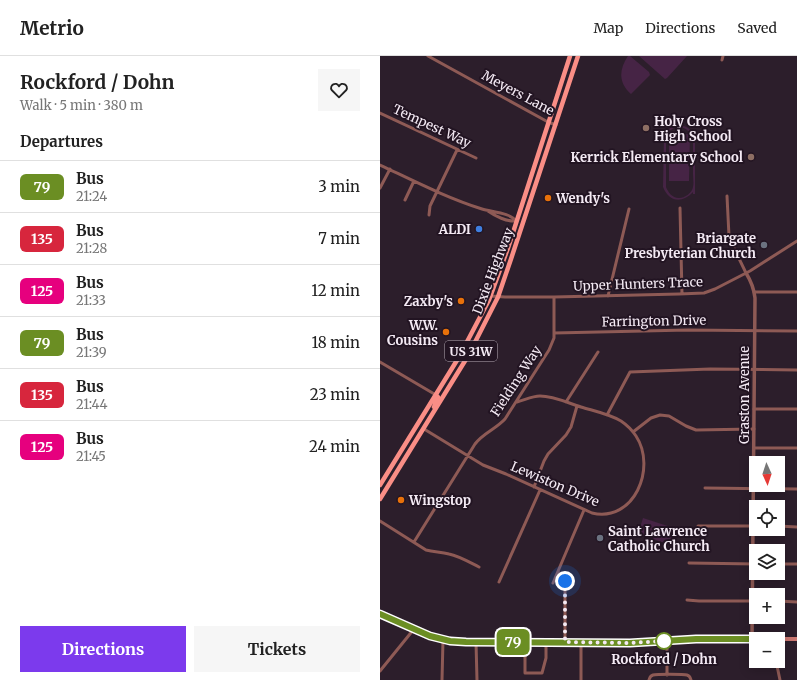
<!DOCTYPE html>
<html lang="en">
<head>
<meta charset="utf-8">
<style>
	:root { --surface:#fff; --page:#f6f6f6; --text:#222; --muted:#767676; --line:#e0e0e0; --accent:#7c3aed }
	body { margin:0; font-family:Merriweather,serif; background:var(--page); color:var(--text); height:100vh; display:flex; flex-direction:column; font-size:15px; white-space:nowrap }
	* { box-sizing:border-box; margin:0 }
	p { font-size:13px; color:var(--muted) }
	.icon { flex:none; width:22px; height:22px; fill:none; stroke:currentColor; stroke-width:2; stroke-linecap:round; stroke-linejoin:round }
	.map { position:relative; flex:1; overflow:hidden }
	.sheet { display:flex; flex-direction:column; background:var(--surface); width:380px }
	.sheet>* { flex:none }
	.badge { padding:0 8px; border-radius:6px; font-size:14px; line-height:26px }
	.needle { width:26px; rotate:177deg }
	.buttons { position:absolute; left:369px; top:400px; display:grid; gap:8px }
	.buttons a { display:grid; place-items:center; width:36px; height:36px; border-radius:0px; background:var(--surface); box-shadow:0 2px 10px #0003; font-size:20px }
	.you { position:absolute; width:20px; height:20px; margin:-10px; border:3px solid #fff; border-radius:50%; background:#1a73e8; box-shadow:0 0 0 6px #1a73e833 }
	.map>.badge { position:absolute; translate:-50% -50%; box-shadow:0 0 0 2px #fff }
	h2 { padding:0 20px; font-size:15px; line-height:36px }
	.round { display:grid; place-items:center; flex:none; width:42px; height:42px; border-radius:0px; background:var(--page) }
	.summary { display:flex; align-items:center; justify-content:space-between; height:68px; padding:0 20px }
	h1 { font-size:19px; font-weight:700; line-height:30px }
	.primary-button { display:flex; gap:8px; margin-top:auto; padding:8px 20px }
	.primary-button a { flex:1; height:46px; border-radius:0px; background:var(--accent); color:#fff; font-size:16px; font-weight:700; line-height:46px; text-align:center }
	.primary-button a+a { background:var(--page); color:var(--text) }
	ul { padding:0; list-style:none }
	li { display:flex; align-items:center; gap:12px; height:52px; padding:0 20px; border-top:1px solid var(--line) }
	li div { flex:1 }
	li b { display:block; font-size:15px }
	li em { font-style:normal }
	li .badge { min-width:44px; font-weight:700; text-align:center }
	header { display:flex; align-items:center; gap:24px; box-sizing:border-box; height:56px; padding:0 20px; background:var(--surface); border-bottom:1px solid var(--line) }
	header strong { font-size:19px }
	nav { display:flex; gap:22px; margin-inline-start:auto; font-size:14px }
	main { display:flex; flex:1; min-height:0 }
	.map>svg:first-child { display:block }
	.park { fill:#462445; fill-rule:evenodd }
	.lines { fill:none; stroke-linecap:round; stroke-linejoin:round }
	.minor { stroke:#8e5a55; stroke-width:3 }
	.tertiary { stroke:#8e5a55; stroke-width:3.5 }
	.secondary { stroke:#cb7771; stroke-width:4 }
	.primary { stroke:#fa8e86; stroke-width:4.5 }
	.line-casing { stroke:#fff; stroke-width:9 }
	.line { stroke:#6b8e23; stroke-width:6 }
	.walk { stroke:#f4eaf4; stroke-width:4; stroke-dasharray:0 7.2 }
	.education-dot { fill:#8d6e63; stroke:#221422; stroke-width:1.5 }
	.food-dot { fill:#e8710a; stroke:#221422; stroke-width:1.5 }
	.shop-dot { fill:#3f7fe0; stroke:#221422; stroke-width:1.5 }
	.worship-dot { fill:#6b7280; stroke:#221422; stroke-width:1.5 }
	.stop-dot { fill:#fff; stroke:#6b8e23; stroke-width:2 }
	.labels { text-anchor:middle; dominant-baseline:central; stroke-width:4; stroke-linejoin:round; paint-order:stroke }
	.shield { fill:#221422; stroke:#b5aab5; stroke-width:1 }
	.shield-label { font-size:12px; font-weight:bold; fill:#f4eaf4 }
	.street-label { font-size:13px; fill:#f4eaf4; stroke:#221422 }
	.poi-label { font-size:13px; font-weight:bold; fill:#f4eaf4; stroke:#221422; text-anchor:end }
	.stop-label { font-size:13px; font-weight:bold; fill:#f4eaf4; stroke:#221422 }
</style>
</head>
<body>
<header>
<strong>Metrio</strong>
<nav><a>Map</a><a>Directions</a><a>Saved</a></nav>
</header>
<main>
<section class="sheet">
<div class="summary"><div><h1>Rockford / Dohn</h1><p>Walk · 5 min · 380 m</p></div><a class="round"><svg class="icon" aria-label="heart" viewBox="0 0 24 24"><path d="M12 20l-8-8c-3-5 5-10 8-4 3-6 11-1 8 4z"/></svg></a></div>
<h2>Departures</h2>
<ul>
<li><span class="badge" style="background:#6b8e23;color:#fff">79</span><div><b>Bus</b><p>21:24</p></div><em>3 min</em></li>
<li><span class="badge" style="background:#d7263d;color:#fff">135</span><div><b>Bus</b><p>21:28</p></div><em>7 min</em></li>
<li><span class="badge" style="background:#e6007e;color:#fff">125</span><div><b>Bus</b><p>21:33</p></div><em>12 min</em></li>
<li><span class="badge" style="background:#6b8e23;color:#fff">79</span><div><b>Bus</b><p>21:39</p></div><em>18 min</em></li>
<li><span class="badge" style="background:#d7263d;color:#fff">135</span><div><b>Bus</b><p>21:44</p></div><em>23 min</em></li>
<li><span class="badge" style="background:#e6007e;color:#fff">125</span><div><b>Bus</b><p>21:45</p></div><em>24 min</em></li>
</ul>
<div class="primary-button"><a>Directions</a><a>Tickets</a></div>
</section>
<div class="map">
<svg width="417" height="624" viewBox="0 0 417 624">
	<rect width="100%" height="100%" fill="#2c1e2b"/>
	<path class="park" d="M248,0H250L269,16L270,19L251,38C238,27 239,13 248,0Z
		M259,0H307L287,22L285,23Z
		M295,69C306,69 312,72 315,83V138H313V136C302,148 289,146 283,131L284,80C287,74 290,72 295,69ZM299,71C307,72 311,76 313,84C313,95 313,107 313,118C313,122 314,127 313,131C312,137 305,142 299,142C292,142 288,136 286,131V84L289,75L294,72Z
		M289,78H310L309,125H289Z
		M263,462L297,473L291,489L258,478Z"/>
	<g class="lines">
		<path class="minor" d="M48,0L168,66L176,69
			M342,4L343,0
			M0,57L96,102
			M0,109C34,125 67,142 102,153C112,156 131,157 136,165
			M0,132L10,113
			M347,140L349,180L352,188L366,217
			M25,144L34,125
			M300,152L302,238
			M108,155C115,160 127,166 136,165
			M49,159L50,150L77,94
			M374,236H417
			M110,240L125,241H174L299,238L324,237L335,233L370,215L417,185
			M228,240L249,153
			M174,277L308,274L417,275
			M0,306L56,339
			M186,346L218,296
			M374,353H417
			M227,359L250,316L330,313L417,314
			M44,373L103,409L126,418L212,457C254,467 277,412 256,380C252,374 247,369 241,365C229,358 214,355 201,351C188,347 174,340 160,340C152,340 145,344 137,346
			M253,376L271,362L280,359L289,360L306,370L316,374L374,373
			M374,392H417
			M154,431L164,405L168,398L186,379L191,371L197,350
			M325,432L417,433
			M0,465L46,494C54,496 61,496 69,498C79,500 89,506 99,511
			M318,470H376
			M398,470L417,471
			M34,486L95,388C103,377 116,373 125,363L169,294L174,282V241
			M309,507L376,508
			M398,508H417
			M178,516L183,520L185,525V586
			M119,526L160,434
			M173,527L204,454
			M307,544L319,545H376
			M398,545L417,546
			M287,585V619
			M96,586L97,624
			M147,586L145,598V617H162L166,602V587
			M201,586V624
			M396,605L400,624
			M0,615L34,573
			M62,624L63,584
			M269,624C270,621 270,620 273,619C276,618 304,618 307,619C310,620 310,621 311,624"/>
		<path class="tertiary" d="M366,217C371,225 374,233 375,242L372,583"/>
		<path class="secondary" d="M0,558L50,580L70,585L86,586L250,587L315,583H390
			M398,583H417"/>
		<path class="primary" d="M54,351L58,342V341L56,339
			M0,429L79,301L109,244L128,192L190,0
			M0,443L88,300L118,241L131,203L198,0"/>
	</g>
	<g class="lines">
		<defs>
			<path id="line" d="M0,558L50,580L70,585L86,586L250,587L316,583H390"/>
		</defs>
		<use href="#line" class="line-casing"/>
		<use href="#line" class="line"/>
		<path class="walk" d="M185,525V586L250,587L284,585"/>
	</g>
	<g class="education-dot">
		<circle cx="266" cy="72" r="4"/>
		<circle cx="371" cy="101" r="4"/>
	</g>
	<g class="food-dot">
		<circle cx="168" cy="142" r="4"/>
		<circle cx="81" cy="245" r="4"/>
		<circle cx="66" cy="276" r="4"/>
		<circle cx="21" cy="444" r="4"/>
	</g>
	<circle class="shop-dot" cx="99" cy="173" r="4"/>
	<g class="worship-dot">
		<circle cx="384" cy="189" r="4"/>
		<circle cx="220" cy="482" r="4"/>
	</g>
	<circle class="stop-dot" cx="284" cy="585" r="8"/>
	<g class="labels">
		<rect class="shield" x="65" y="285" width="52" height="20" rx="3"/>
		<g class="shield-label">
			<text x="91" y="295">US 31W</text>
		</g>
		<g class="street-label">
			<text transform="translate(138 37) rotate(28)">Meyers Lane</text>
			<text transform="translate(52 70) rotate(25)">Tempest Way</text>
			<text transform="translate(113 215) rotate(-69)">Dixie Highway</text>
			<text transform="translate(258 228) rotate(-2)">Upper Hunters Trace</text>
			<text transform="translate(274 265) rotate(-1)">Farrington Drive</text>
			<text transform="translate(136 325) rotate(-57)">Fielding Way</text>
			<text transform="translate(364 339) rotate(-90)">Graston Avenue</text>
			<text transform="translate(175 428) rotate(23)">Lewiston Drive</text>
		</g>
		<g class="poi-label">
			<text x="274" y="65" text-anchor="start">Holy Cross<tspan x="274" dy="15">High School</tspan></text>
			<text x="363" y="101">Kerrick Elementary School</text>
			<text x="176" y="142" text-anchor="start">Wendy's</text>
			<text x="91" y="173">ALDI</text>
			<text x="376" y="182">Briargate<tspan x="376" dy="15">Presbyterian Church</tspan></text>
			<text x="73" y="245">Zaxby's</text>
			<text x="58" y="269">W.W.<tspan x="58" dy="15">Cousins</tspan></text>
			<text x="29" y="444" text-anchor="start">Wingstop</text>
			<text x="228" y="475" text-anchor="start">Saint Lawrence<tspan x="228" dy="15">Catholic Church</tspan></text>
		</g>
		<g class="stop-label">
			<text x="284" y="603">Rockford / Dohn</text>
		</g>
	</g>
</svg>
<div class="buttons">
<a><svg class="needle" viewBox="-14 -14 28 28"><path d="M0-13l5 13h-10z" fill="#e53935"/><path d="M0 13l5-13h-10z" fill="#767676"/></svg></a>
<a><svg class="icon" aria-label="locate" viewBox="0 0 24 24"><circle cx="12" cy="12" r="6"/><path d="M12 2v4M12 18v4M2 12h4M18 12h4"/></svg></a>
<a><svg class="icon" aria-label="layers" viewBox="0 0 24 24"><path d="M12 4l9 5-9 5-9-5zM3 14l9 5 9-5"/></svg></a>
<a>+</a>
<a>−</a>
</div>
<div class="you" style="left:185px;top:525px"></div>
<b class="badge" style="left:133px;top:586px;background:#6b8e23;color:#fff">79</b>
</div>
</main>
</body>
</html>
